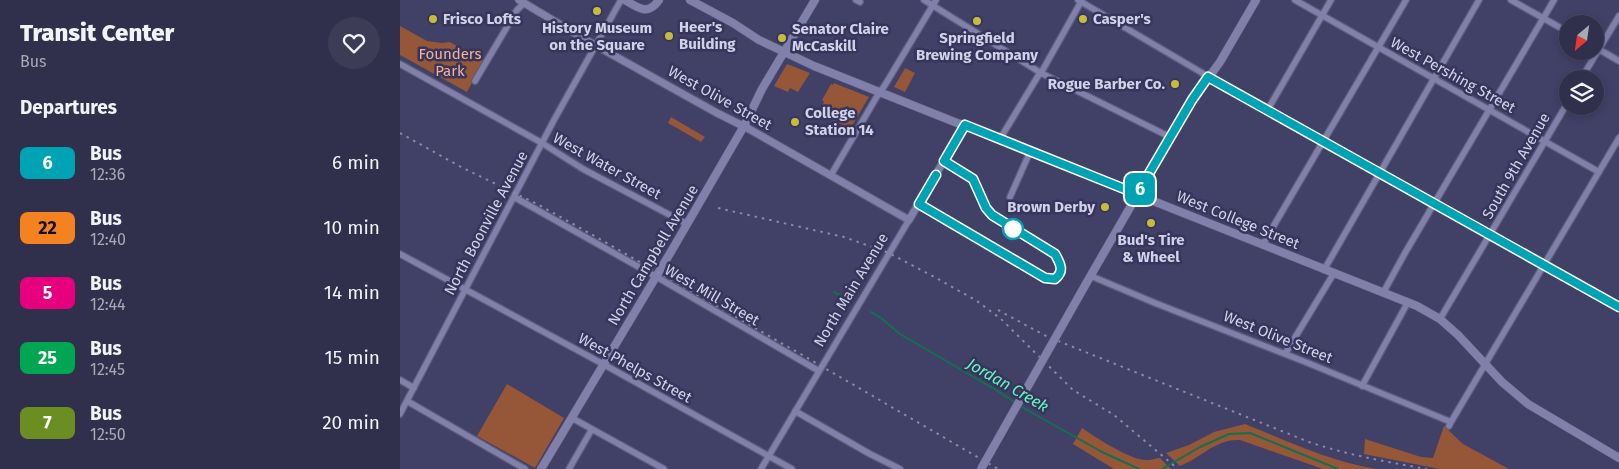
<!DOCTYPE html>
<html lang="en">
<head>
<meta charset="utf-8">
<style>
	:root { --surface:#31304c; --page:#3d3c56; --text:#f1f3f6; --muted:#a8a9b5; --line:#4c4b64 }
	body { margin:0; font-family:"Fira Sans",sans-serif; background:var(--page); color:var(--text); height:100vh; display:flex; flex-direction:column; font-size:19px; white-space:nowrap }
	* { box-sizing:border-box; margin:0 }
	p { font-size:16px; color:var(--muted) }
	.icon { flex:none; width:28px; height:28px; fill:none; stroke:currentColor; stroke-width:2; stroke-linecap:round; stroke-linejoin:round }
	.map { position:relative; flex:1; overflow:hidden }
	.sheet { display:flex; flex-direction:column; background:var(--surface); width:400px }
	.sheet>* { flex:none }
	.badge { padding:0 10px; border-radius:8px; font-size:18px; line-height:32px }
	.needle { width:32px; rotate:209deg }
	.tools { position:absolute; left:1159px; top:15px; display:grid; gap:10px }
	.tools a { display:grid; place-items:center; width:45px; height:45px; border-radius:50%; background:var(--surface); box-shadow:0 2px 8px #0003,0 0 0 1px var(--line); font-size:25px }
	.map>.badge { position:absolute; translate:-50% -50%; box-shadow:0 0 0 2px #fff }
	h2 { padding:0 20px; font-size:19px; line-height:45px }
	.round { display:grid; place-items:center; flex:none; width:52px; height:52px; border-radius:26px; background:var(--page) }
	.headline { display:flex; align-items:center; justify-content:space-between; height:85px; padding:0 20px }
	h1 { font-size:24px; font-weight:800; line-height:38px }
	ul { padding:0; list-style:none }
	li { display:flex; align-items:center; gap:15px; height:65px; padding:0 20px }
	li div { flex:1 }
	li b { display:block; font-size:19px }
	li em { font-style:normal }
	li .badge { min-width:55px; font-weight:700; text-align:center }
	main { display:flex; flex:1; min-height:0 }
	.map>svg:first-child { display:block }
	.green { fill:#965638 }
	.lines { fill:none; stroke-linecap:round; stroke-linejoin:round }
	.stream { stroke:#127051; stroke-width:2 }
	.minor-casing { stroke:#5e5d7d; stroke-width:8 }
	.tertiary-casing { stroke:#5e5d7d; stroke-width:9 }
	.secondary-casing { stroke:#5e5d7d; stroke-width:9 }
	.minor { stroke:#8180ab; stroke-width:5.5 }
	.tertiary { stroke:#8180ab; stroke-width:7 }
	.secondary { stroke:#8180ab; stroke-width:8 }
	.rail { stroke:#8989a8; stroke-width:2; stroke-dasharray:2.5 5; stroke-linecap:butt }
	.secondary-bridge-casing { stroke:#5e5d7d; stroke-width:9; stroke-linecap:butt }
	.secondary-bridge { stroke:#8180ab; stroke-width:8 }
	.line-casing { stroke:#fff; stroke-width:11 }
	.line { stroke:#00a3b4; stroke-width:8 }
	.poi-dot { fill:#c6bc3c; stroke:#37355b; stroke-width:2 }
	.stop-dot { fill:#fff; stroke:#00a3b4; stroke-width:2.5 }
	.labels { text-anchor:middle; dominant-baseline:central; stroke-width:5; stroke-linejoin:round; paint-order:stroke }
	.poi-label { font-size:15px; font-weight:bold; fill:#d1d2e9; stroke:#37355b; text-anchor:start }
	.park-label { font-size:15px; fill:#f5b092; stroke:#37355b }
	.street-label { font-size:15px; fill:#d1d2e9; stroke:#37355b }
	.water-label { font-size:16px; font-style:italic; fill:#61f6bd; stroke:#37355b }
</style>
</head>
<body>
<main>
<section class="sheet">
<div class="headline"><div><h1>Transit Center</h1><p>Bus</p></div><a class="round"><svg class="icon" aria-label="heart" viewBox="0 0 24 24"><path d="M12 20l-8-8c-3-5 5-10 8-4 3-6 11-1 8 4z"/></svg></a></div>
<h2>Departures</h2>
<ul>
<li><span class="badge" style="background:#00a3b4;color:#fff">6</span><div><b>Bus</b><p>12:36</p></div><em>6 min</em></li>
<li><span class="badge" style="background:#f58220;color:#111">22</span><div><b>Bus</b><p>12:40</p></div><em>10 min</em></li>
<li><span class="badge" style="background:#e6007e;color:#fff">5</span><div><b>Bus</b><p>12:44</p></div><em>14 min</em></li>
<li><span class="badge" style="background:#00a651;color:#fff">25</span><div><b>Bus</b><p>12:45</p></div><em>15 min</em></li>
<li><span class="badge" style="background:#6b8e23;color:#fff">7</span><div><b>Bus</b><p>12:50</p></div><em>20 min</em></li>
</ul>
</section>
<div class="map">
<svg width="1219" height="469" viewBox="0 0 1219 469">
	<rect width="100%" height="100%" fill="#414066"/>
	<path class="green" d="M0,26L27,41L42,43L50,42L81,60H84L67,92L0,55Z
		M387,64L410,73L398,92L390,88L388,92L374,86Z
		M505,68L515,73L505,92L494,87Z
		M434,83L469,97L450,129L430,119L432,116L420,109L424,102L422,100L431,84L433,85Z
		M271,117L305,137L301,142L268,123Z
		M107,384L164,418L135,468L77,436Z
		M845,424C888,441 931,462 977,469H923L840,440C836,440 831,440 828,441C811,445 796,460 780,466L766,453L789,445L814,432Z
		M1044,426L1063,444L1109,469H1040L964,454L965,439L1021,457L1033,458Z
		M682,428C695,437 733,462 748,460C752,460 756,458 760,458L771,469H714L673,444Z"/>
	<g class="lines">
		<path class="stream" d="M434,292L451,300
			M471,312L481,318L500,334L596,390L616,403
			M620,406L702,452L739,469
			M762,469L800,447L829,434L850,433L938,469"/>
		<defs>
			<path id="minor" d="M456,0L460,2
				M524,0L641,73L770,137
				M678,0L867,111L1219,307
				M895,0L1199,172
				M1111,0L1168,32
				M1195,47L1219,61
				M0,64L142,143L183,169L287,224
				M1181,79L1219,16
				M75,81L117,10L124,3
				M867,111L931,0
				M600,139L638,76L641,73L682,0
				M431,175L476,98L485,85L536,0
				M114,197L262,280L419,371
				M610,197L630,152
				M863,244L1006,0
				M0,254L203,364L392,469
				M924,270L1079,0
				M691,276L755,303L908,363L1051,422L1049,426
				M983,293L1005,253L1154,0
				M1040,319L1168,102
				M885,354L934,273
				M0,380L14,388
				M962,386L1008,302
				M7,401L125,469
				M395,411L470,454L500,469
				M0,414L154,120L221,0
				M172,418L264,469
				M1051,422L1219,138
				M169,469L192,429
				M361,469L509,220"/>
			<path id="tertiary" d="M119,0L186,40L317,113L349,129L509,220L565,125"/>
			<path id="secondary" d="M225,0C238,8 248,16 259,0
				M290,0L333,23L359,40L414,66L1017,306L1040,319L1058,335L1102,382L1128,404L1219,458
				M687,282L792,100L820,62L856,0
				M141,469L272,250L344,126L362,89L415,0"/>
		</defs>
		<use href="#minor" class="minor-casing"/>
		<use href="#tertiary" class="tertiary-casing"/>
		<use href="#secondary" class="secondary-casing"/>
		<use href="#minor" class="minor"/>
		<use href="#tertiary" class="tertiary"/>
		<use href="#secondary" class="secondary"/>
		<path class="rail" d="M0,133L61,167L139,205L198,238L404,356L598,469
			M318,208L444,237L489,253L538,279L577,301L601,319L673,390L714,415L778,469
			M598,310L644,335L668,345L909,442C948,455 987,462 1027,469"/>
		<defs>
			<path id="secondary-bridge" d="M581,469L687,282"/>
		</defs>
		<use href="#secondary-bridge" class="secondary-bridge-casing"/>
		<use href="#secondary-bridge" class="secondary-bridge"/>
	</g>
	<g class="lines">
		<defs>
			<path id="line" d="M536,175L519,204L645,278L655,279C665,271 660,263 655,254L592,215L586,208L573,179L544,161L565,125L737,194L792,100L808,77L1219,307"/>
		</defs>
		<use href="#line" class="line-casing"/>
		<use href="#line" class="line"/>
	</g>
	<g class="poi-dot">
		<circle cx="197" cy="11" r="5"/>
		<circle cx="33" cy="19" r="5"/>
		<circle cx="683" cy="19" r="5"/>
		<circle cx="577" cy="21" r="5"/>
		<circle cx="269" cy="36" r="5"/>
		<circle cx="382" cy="38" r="5"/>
		<circle cx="775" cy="84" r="5"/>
		<circle cx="395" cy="122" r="5"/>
		<circle cx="705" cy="207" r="5"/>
		<circle cx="751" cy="223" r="5"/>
	</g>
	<circle class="stop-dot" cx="613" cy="229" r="10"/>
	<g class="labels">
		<g class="poi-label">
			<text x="43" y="19">Frisco Lofts</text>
			<text x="693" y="19">Casper's</text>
			<text x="279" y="27">Heer's<tspan x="279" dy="17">Building</tspan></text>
			<text x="197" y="28" text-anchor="middle">History Museum<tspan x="197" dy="17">on the Square</tspan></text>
			<text x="392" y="29">Senator Claire<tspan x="392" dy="17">McCaskill</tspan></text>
			<text x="577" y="38" text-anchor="middle">Springfield<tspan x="577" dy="17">Brewing Company</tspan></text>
			<text x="765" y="84" text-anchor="end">Rogue Barber Co.</text>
			<text x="405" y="113">College<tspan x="405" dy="17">Station 14</tspan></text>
			<text x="695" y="207" text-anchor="end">Brown Derby</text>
			<text x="751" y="240" text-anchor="middle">Bud's Tire<tspan x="751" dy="17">&amp; Wheel</tspan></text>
		</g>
		<g class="park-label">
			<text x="50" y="54">Founders<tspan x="50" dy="17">Park</tspan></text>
		</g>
		<g class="street-label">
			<text transform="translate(1053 75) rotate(29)">West Pershing Street</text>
			<text transform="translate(320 98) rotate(29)">West Olive Street</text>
			<text transform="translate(207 166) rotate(29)">West Water Street</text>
			<text transform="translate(1116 166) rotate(-60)">South 9th Avenue</text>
			<text transform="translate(838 220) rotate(22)">West College Street</text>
			<text transform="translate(86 223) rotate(-62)">North Boonville Avenue</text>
			<text transform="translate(253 255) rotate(-59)">North Campbell Avenue</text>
			<text transform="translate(451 290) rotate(-59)">North Main Avenue</text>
			<text transform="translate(312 295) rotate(30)">West Mill Street</text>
			<text transform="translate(878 337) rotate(22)">West Olive Street</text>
			<text transform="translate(235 368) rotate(29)">West Phelps Street</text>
		</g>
		<g class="water-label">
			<text transform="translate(608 385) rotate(30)">Jordan Creek</text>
		</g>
	</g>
</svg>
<div class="tools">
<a><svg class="needle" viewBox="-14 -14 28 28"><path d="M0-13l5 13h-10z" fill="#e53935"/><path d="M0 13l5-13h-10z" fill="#a8a9b5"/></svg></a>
<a><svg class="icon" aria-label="layers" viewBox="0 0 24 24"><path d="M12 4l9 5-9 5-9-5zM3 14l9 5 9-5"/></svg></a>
</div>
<b class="badge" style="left:740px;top:189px;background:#00a3b4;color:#fff">6</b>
</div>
</main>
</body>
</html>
